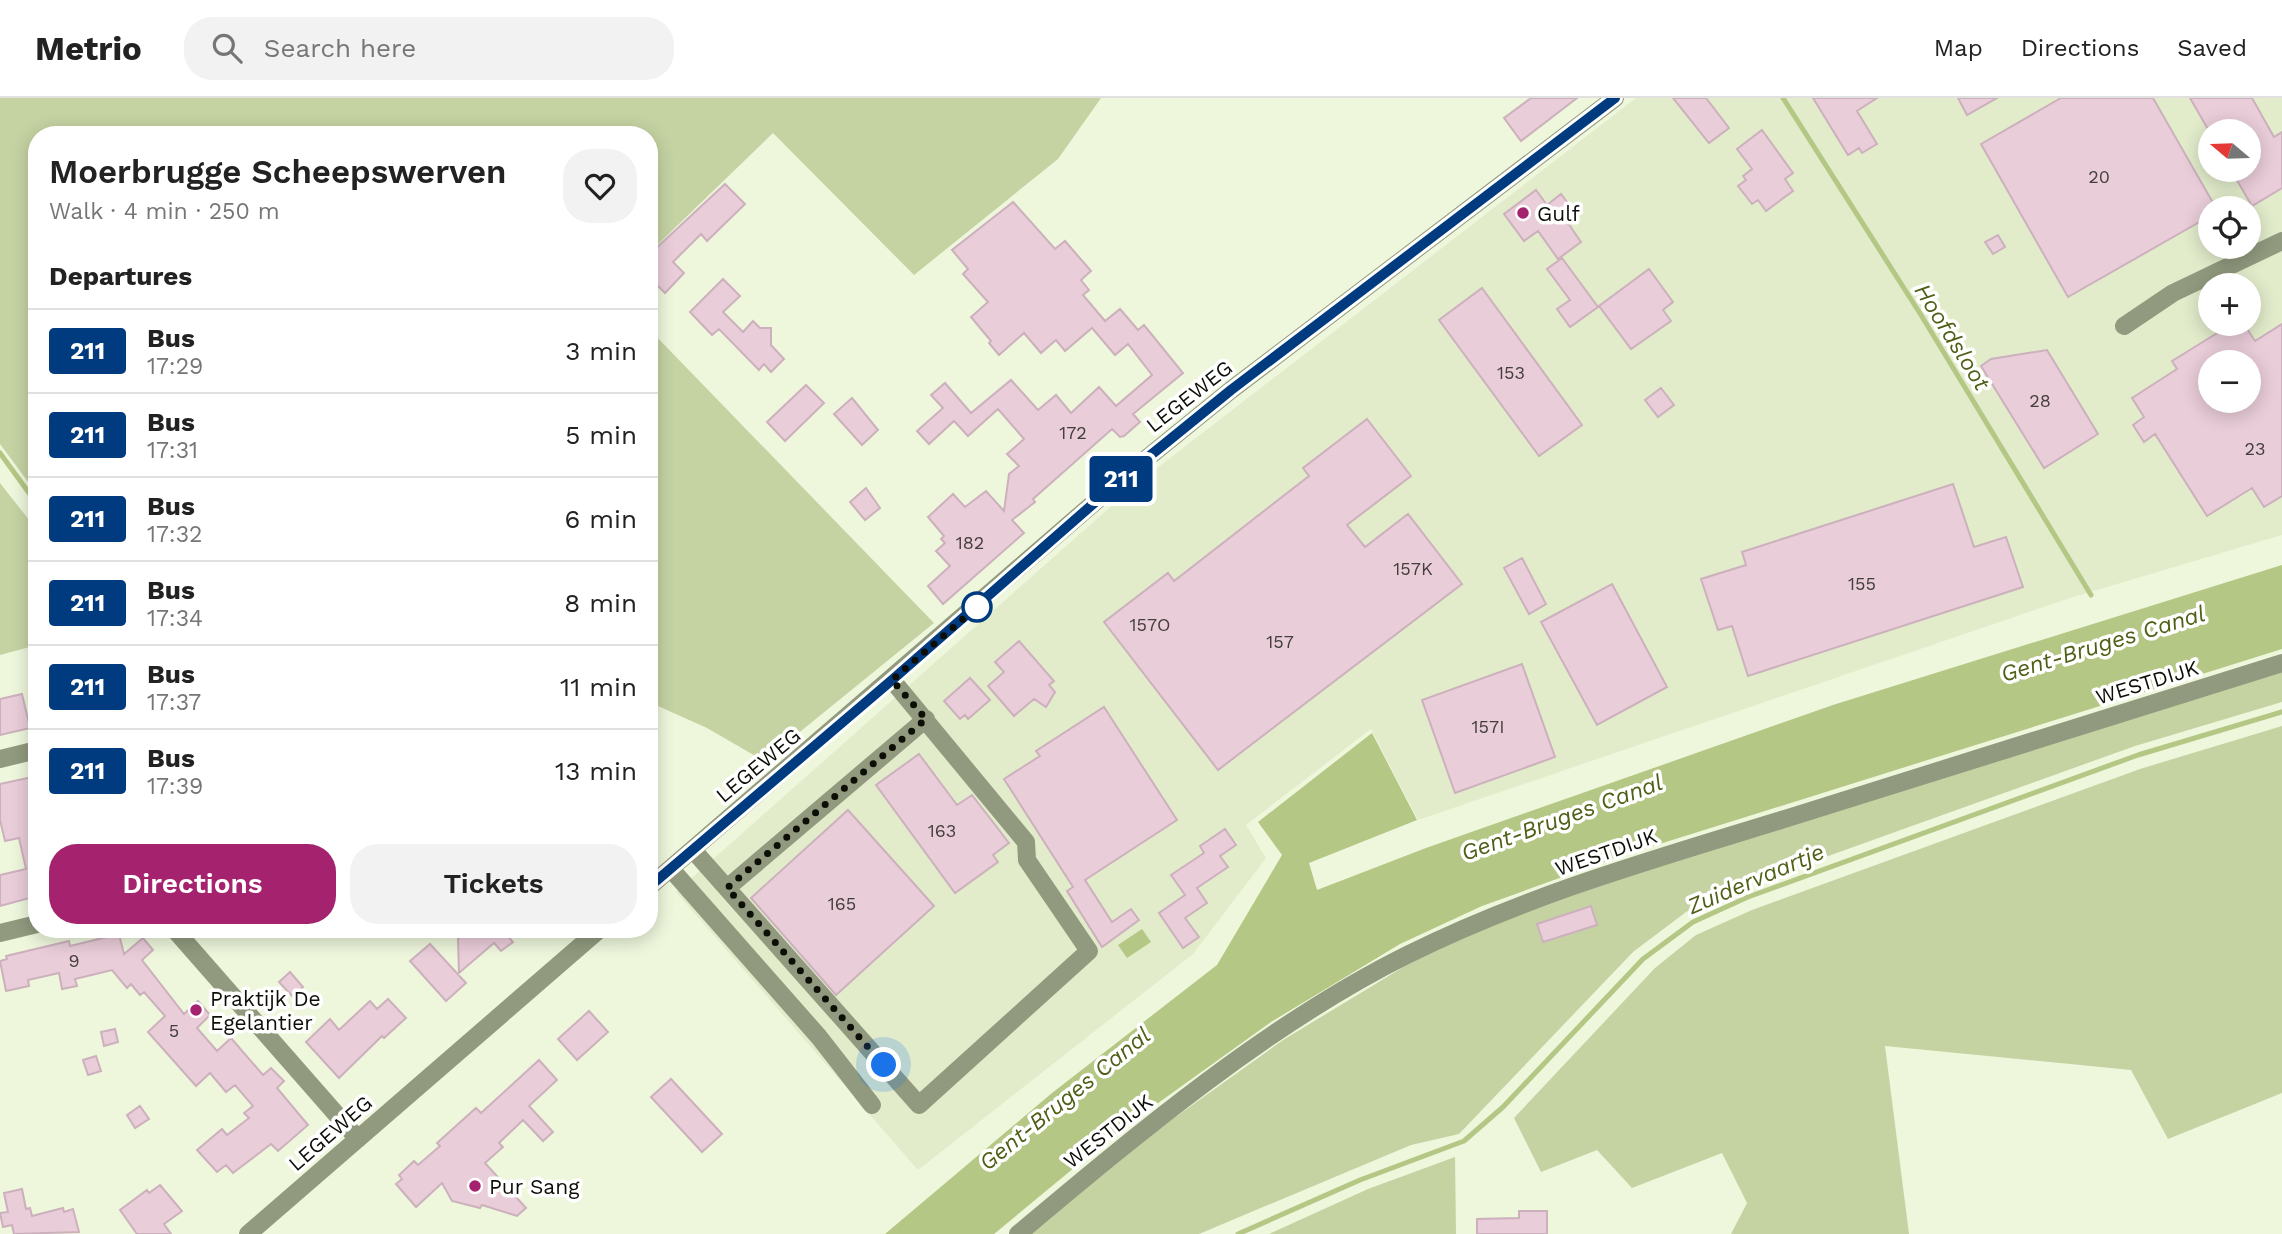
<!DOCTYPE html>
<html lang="en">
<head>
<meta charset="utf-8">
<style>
	:root { --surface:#fff; --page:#f2f2f2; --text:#222; --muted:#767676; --line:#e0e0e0; --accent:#a5226f }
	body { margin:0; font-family:"Work Sans",sans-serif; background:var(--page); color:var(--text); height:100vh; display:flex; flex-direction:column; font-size:26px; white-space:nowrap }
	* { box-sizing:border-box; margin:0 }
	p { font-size:23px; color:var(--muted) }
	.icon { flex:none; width:38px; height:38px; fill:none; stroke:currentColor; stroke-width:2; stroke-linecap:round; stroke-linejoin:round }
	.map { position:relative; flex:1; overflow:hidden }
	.drawer { position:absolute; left:28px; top:28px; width:630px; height:812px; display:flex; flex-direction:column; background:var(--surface); border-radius:28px; box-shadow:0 4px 18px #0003 }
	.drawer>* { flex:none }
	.badge { padding:0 14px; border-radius:5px; font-size:24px; line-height:46px }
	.needle { width:46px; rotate:289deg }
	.tools { position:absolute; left:2198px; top:21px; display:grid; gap:14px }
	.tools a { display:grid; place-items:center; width:63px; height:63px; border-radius:50%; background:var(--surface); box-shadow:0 4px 18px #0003; font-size:35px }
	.you { position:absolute; width:35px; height:35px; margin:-18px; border:5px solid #fff; border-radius:50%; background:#1a73e8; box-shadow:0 0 0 10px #1a73e833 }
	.map>.badge { position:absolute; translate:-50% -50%; box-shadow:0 0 0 4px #fff }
	h2 { padding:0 21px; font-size:26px; line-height:63px }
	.round { display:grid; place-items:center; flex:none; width:74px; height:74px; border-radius:28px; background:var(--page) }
	.summary { display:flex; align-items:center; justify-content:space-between; height:119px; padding:0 21px }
	h1 { font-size:33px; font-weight:600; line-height:52px }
	.action { display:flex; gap:14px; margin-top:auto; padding:14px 21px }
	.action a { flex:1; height:80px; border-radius:28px; background:var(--accent); color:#fff; font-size:28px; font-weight:600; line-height:80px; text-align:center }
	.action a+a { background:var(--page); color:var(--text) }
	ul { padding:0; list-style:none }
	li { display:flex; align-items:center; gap:21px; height:84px; padding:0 21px; border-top:2px solid var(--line) }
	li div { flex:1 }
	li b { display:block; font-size:26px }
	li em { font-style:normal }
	li .badge { min-width:77px; font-weight:700; text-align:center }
	header { display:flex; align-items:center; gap:42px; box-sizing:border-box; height:98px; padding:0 35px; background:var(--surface); border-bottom:2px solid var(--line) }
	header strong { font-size:33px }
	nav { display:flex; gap:38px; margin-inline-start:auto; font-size:24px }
	.search { width:490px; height:63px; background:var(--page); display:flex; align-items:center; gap:18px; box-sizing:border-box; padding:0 24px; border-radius:28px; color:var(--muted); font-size:26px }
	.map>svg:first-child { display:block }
	.built { fill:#e2eccb; fill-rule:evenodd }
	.green { fill:#c5d3a3 }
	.water { fill:#b4c784 }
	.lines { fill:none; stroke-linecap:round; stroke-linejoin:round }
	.stream { stroke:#b4c784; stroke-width:5 }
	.building { fill:#e9cdd9; stroke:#ccb1bd; stroke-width:2; fill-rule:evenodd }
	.minor { stroke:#919a7e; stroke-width:18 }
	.line-casing { stroke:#fff; stroke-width:16 }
	.line { stroke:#003b80; stroke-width:10 }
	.walk { stroke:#0d0f07; stroke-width:7; stroke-dasharray:0 12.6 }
	.poi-dot { fill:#a5226f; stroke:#fff; stroke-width:2.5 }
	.stop-dot { fill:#fff; stroke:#003b80; stroke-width:3.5 }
	.labels { text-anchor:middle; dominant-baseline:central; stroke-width:7; stroke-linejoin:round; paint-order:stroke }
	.number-label { font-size:18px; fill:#443e3c }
	.poi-label { font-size:21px; fill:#0d0f07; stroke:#fff; text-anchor:start }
	.street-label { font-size:21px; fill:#0d0f07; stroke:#fff }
	.water-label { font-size:23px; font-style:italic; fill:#4f5f16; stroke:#fff }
</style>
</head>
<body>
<header>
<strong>Metrio</strong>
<div class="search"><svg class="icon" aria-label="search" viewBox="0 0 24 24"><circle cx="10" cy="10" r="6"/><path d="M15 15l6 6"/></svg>Search here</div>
<nav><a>Map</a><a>Directions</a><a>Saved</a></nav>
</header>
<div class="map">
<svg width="2282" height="1136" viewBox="0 0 2282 1136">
	<rect width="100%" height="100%" fill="#eef6dc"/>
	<path class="built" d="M1636,0H2282V437L2070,500L1418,722L1371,631L1246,727L1266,760L1193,856L918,1072L676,794L1134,388ZM2210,33H2249V72H2210ZM2210,110H2249V149H2210ZM2210,187H2249V226H2210ZM2210,264H2249V303H2210Z"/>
	<path class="green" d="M0,0H1101L1058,61L914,177L773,35L649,155V37H37V396L0,346Z
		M649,231L934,525L764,663L707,630L649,604Z
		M0,385L37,432V547L0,557Z
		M2282,573V604L2135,648L1742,789L1686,814L1633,854L1459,1036L1411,1047L1199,1136H1028L1128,1053L1283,942L1410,865L1491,827L1625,779Z
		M2282,628V995L2168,1041L2131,972L1885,948L1909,1136H1731L1747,1105L1722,1055L1632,1090L1597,1052L1541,1074L1514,1020L1655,870L1696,837L1752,812L2140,671Z
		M1455,1059L1456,1136H1269L1368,1091Z"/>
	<path class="water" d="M2282,467V551L1618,759L1482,808L1400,846L1271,924L1115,1036L994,1136H885L1052,995L1217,867L1282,757L1258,724L1372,635L1417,722L1309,765L1317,792L1426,750L1833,607Z
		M1142,831L1151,844L1127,860L1118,847Z"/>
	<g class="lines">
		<path class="stream" d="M1783,0L1921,217L2091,497
			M0,355L37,406
			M1238,1136L1360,1082L1464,1043L1503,1009L1643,861L1693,824L1748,799L2138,657L2282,614"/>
	</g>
	<path class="building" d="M1531,0H1577L1521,43L1504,20Z
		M1673,0H1706L1729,30L1709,45Z
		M1813,0H1877L1857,13L1877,46L1862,55L1859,50L1848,57Z
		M1958,0H1997L1967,17Z
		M2061,0H2153L2216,110H2210V118L2068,199L1981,46Z
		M2190,0H2252L2274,39L2282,34V90L2252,108L2231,72H2249V33H2209Z
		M1762,32L1793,75L1785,81L1793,93L1766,113L1758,102L1752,106L1738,88L1746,82L1743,78L1752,71L1737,51Z
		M725,86L745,106L707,143L701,136L673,164L684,175L665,195L649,179V157Z
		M1536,92L1547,107L1561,96L1570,108L1561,115L1581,144L1558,161L1538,133L1524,143L1504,116Z
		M1013,104L1055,151L1065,143L1091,173L1081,182L1089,192L1083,197L1105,223L1120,211L1138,232L1144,227L1183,275L1133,316L1140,324L1124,338L1120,339L1112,331L1033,401L1035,404L1012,422L1024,435L943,506L928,488L950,468L936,453L945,445L941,441L944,438L928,419L953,396L965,409L986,393L1004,413L1009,376L1019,368L1007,356L1024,341L998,311L968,338L954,323L929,346L917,333L943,310L931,297L945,285L971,315L1011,282L1038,312L1056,297L1071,315L1099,289L1116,308L1152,277L1128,246L1115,257L1092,230L1065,253L1056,242L1041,255L1024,235L999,257L989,245L991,243L971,219L988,204L963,176L968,171L952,152Z
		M1998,137L2005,149L1993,156L1985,144Z
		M1562,160L1598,209L1570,229L1557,211L1570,202L1547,171Z
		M1649,171L1673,204L1663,212L1671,223L1631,251L1599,208Z
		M723,181L740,198L723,214L743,234L753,223L760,230H771V247L784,261L771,274L764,266L759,272L719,231L712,237L690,214Z
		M1482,190L1582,327L1539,358L1439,222Z
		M2232,226H2244L2255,243L2282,226V398L2264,409L2252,390L2207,418L2155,336L2144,344L2133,327L2144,319L2132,300L2177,271L2172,263ZM2210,264H2249V303H2210Z
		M2047,252L2098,336L2044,370L1981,268L1991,261Z
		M806,287L824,305L785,343L767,324Z
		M1661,290L1674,307L1658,319L1645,302Z
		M852,300L878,332L862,347L834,316Z
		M1367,321L1411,378L1347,427L1365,449L1408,416L1462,486L1218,672L1104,524L1168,475L1174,483L1309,378L1303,370Z
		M1953,386L1974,449L2006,439L2023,489L1748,578L1732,528L1718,532L1701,481L1746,467L1742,454Z
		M866,390L880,410L865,422L850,404Z
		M1522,460L1546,506L1529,516L1504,470Z
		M1612,486L1667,589L1597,627L1541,524Z
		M1019,543L1054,583L1049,587L1055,594L1046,609L1034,601L1014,618L988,588L1004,574L995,564Z
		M1522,566L1555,659L1455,695L1422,602Z
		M970,580L990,602L968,621L965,617L960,621L944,603Z
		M22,596L30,630L0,637V601Z
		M1104,609L1177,722L1085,782L1112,824L1131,811L1139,822L1102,849L1067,793L1073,789L1004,681L1040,658L1036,653Z
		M919,656L957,707L972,697L1009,745L993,757L998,764L955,795L876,687Z
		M37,678V734L33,735L37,752V798L0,808V777L26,771L19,740L5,743L0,722V686Z
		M848,712L934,808L836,897L751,800Z
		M1225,731L1236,747L1220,758L1228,769L1197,790L1207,805L1185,820L1199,839L1183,850L1159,815L1185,797L1171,777L1204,755L1200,748Z
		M1591,808L1597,827L1543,844L1537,826Z
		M466,831H509L505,835L513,844L501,853L494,845L459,875L458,841Z
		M119,836L124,856L143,840L153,852L142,862L184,916L198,903L210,917L197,930L217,953L231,940L263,977L271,970L284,983L277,990L308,1027L278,1053L271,1046L233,1075L226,1067L217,1074L197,1052L222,1031L227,1037L249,1020L244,1015L253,1008L235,987L226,994L210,975L196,988L148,934L165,918L144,894L140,897L131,886L127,890L112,872L75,881L77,888L62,891L59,875L28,882L29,888L6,893L0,863L7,861L6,858L69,843L70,848Z
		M430,846L466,885L446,903L410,863Z
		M290,874L303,889L293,899L279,884Z
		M388,901L406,920L384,940L382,938L339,980L306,944L330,921L339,932L370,903L377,911Z
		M589,913L608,934L577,962L558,941Z
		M115,931L118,944L104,948L101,934Z
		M96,958L101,973L88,977L83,962Z
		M539,962L557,982L529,1008L553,1034L543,1043L523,1022L499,1045L503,1049L485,1065L526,1110L517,1118L482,1107L480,1110L452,1103L442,1085L416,1109L396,1086L402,1081L399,1077L414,1063L418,1067L440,1048L437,1045L476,1010L481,1015Z
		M671,981L722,1036L702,1054L651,999Z
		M140,1008L149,1021L135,1030L127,1017Z
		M160,1087L182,1113L164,1126L171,1136H137L120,1112L147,1092L149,1095Z
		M22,1091L26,1111L30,1110L32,1118L63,1110L64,1114L73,1111L79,1134L14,1136L12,1127L3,1129L0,1115L8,1114L4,1095Z
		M1519,1113H1547V1136H1477V1121L1519,1120Z"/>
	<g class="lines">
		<path class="minor" d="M2124,228L2173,195L2282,143
			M0,661L37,652
			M693,752L919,1007L1089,853L1027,762L1026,744L892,582
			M671,771L819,939L872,1007
			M649,789L1125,378L1231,292L1615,0
			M727,790L926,621
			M174,831L358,1041
			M0,835L37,826
			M248,1136L600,831
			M1018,1136C1136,1037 1268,926 1407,857C1529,796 1661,759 1791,719C1954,667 2118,616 2282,565"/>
	</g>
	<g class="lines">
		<defs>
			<path id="line" d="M649,789L892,582L1125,378L1231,292L1615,0"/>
		</defs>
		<use href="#line" class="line-casing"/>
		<use href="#line" class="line"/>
		<path class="walk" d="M884,967L727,790L926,621L892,582L977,509"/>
	</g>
	<g class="poi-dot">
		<circle cx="1523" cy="115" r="7"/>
		<circle cx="196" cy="912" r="7"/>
		<circle cx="475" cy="1088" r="7"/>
	</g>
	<circle class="stop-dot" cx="977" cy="509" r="14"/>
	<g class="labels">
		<g class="number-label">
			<text x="2099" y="78">20</text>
			<text x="1511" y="274">153</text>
			<text x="2040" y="302">28</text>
			<text x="1073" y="334">172</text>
			<text x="2255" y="350">23</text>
			<text x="970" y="444">182</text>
			<text x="1413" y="470">157K</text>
			<text x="1862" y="485">155</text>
			<text x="1150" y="526">157O</text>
			<text x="1280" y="543">157</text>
			<text x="1488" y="628">157I</text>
			<text x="942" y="732">163</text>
			<text x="842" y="805">165</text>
			<text x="74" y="862">9</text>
			<text x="174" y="932">5</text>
		</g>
		<g class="poi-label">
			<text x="1537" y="115">Gulf</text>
			<text x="210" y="900">Praktijk De<tspan x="210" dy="24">Egelantier</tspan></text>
			<text x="489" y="1088">Pur Sang</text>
		</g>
		<g class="street-label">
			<text transform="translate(1189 298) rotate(-38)">LEGEWEG</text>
			<text transform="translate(2147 584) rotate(-17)">WESTDIJK</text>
			<text transform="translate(758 667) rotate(-40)">LEGEWEG</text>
			<text transform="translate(1606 754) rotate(-19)">WESTDIJK</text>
			<text transform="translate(1108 1033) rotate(-38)">WESTDIJK</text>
			<text transform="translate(330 1035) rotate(-41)">LEGEWEG</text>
		</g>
		<g class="water-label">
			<text transform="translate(1952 239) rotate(58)">Hoofdsloot</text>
			<text transform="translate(2103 546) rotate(-17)">Gent-Bruges Canal</text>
			<text transform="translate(1562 720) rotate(-20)">Gent-Bruges Canal</text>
			<text transform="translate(1756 781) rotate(-23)">Zuidervaartje</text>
			<text transform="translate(1065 1001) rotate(-39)">Gent-Bruges Canal</text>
		</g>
	</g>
</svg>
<div class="tools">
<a><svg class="needle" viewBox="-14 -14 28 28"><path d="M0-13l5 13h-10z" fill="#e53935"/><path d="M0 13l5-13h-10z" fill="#767676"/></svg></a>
<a><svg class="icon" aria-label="locate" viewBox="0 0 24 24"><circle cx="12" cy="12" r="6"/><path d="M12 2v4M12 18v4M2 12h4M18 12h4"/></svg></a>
<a>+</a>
<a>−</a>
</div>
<div class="you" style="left:884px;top:967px"></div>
<b class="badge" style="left:1121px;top:381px;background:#003b80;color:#fff">211</b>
<section class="drawer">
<div class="summary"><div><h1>Moerbrugge Scheepswerven</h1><p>Walk · 4 min · 250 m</p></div><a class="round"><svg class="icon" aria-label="heart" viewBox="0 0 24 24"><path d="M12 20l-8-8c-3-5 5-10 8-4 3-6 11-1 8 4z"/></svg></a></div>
<h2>Departures</h2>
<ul>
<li><span class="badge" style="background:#003b80;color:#fff">211</span><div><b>Bus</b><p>17:29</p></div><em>3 min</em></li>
<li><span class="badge" style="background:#003b80;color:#fff">211</span><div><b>Bus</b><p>17:31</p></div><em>5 min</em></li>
<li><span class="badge" style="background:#003b80;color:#fff">211</span><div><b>Bus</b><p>17:32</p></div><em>6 min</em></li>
<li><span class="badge" style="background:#003b80;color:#fff">211</span><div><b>Bus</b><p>17:34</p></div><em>8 min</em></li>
<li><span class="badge" style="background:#003b80;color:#fff">211</span><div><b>Bus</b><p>17:37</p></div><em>11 min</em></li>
<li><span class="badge" style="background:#003b80;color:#fff">211</span><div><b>Bus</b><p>17:39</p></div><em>13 min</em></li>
</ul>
<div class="action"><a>Directions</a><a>Tickets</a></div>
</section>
</div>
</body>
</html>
